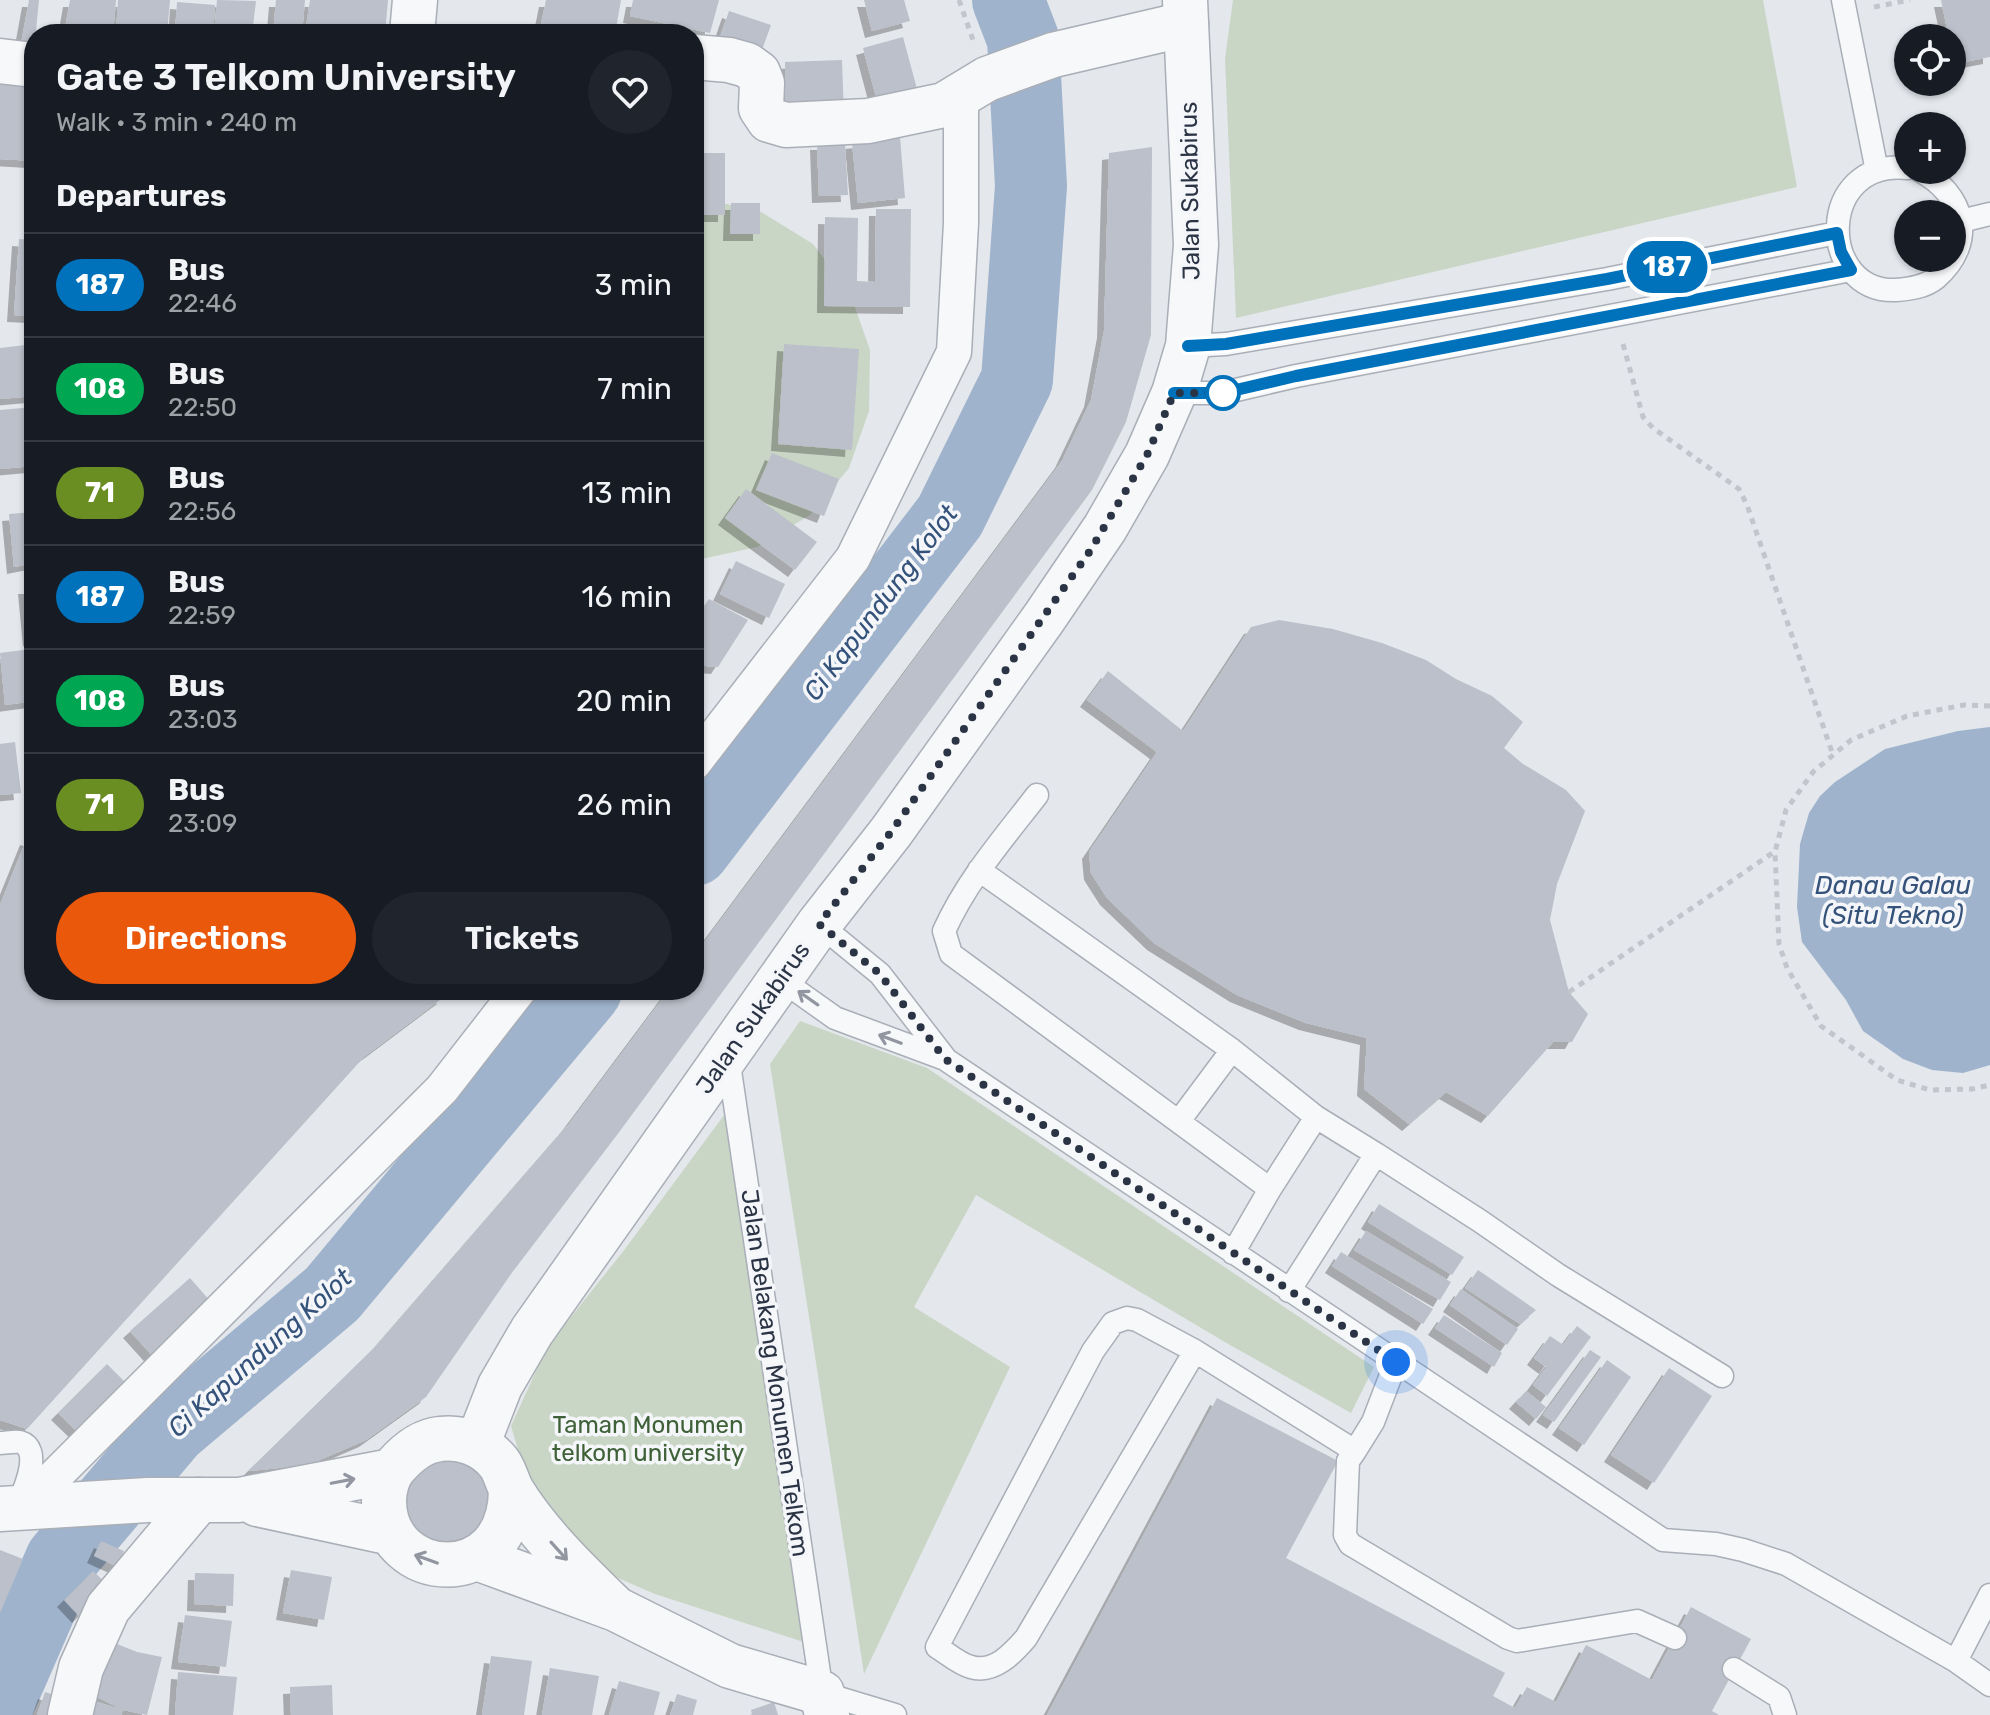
<!DOCTYPE html>
<html lang="en">
<head>
<meta charset="utf-8">
<style>
	:root { --surface:#171b24; --page:#20242c; --text:#f1f3f6; --muted:#9ea1a6; --line:#363941; --accent:#ea580c }
	body { margin:0; font-family:Rubik,sans-serif; background:var(--page); color:var(--text); height:100vh; display:flex; flex-direction:column; font-size:30px; white-space:nowrap }
	* { box-sizing:border-box; margin:0 }
	p { font-size:26px; color:var(--muted) }
	.icon { flex:none; width:44px; height:44px; fill:none; stroke:currentColor; stroke-width:2; stroke-linecap:round; stroke-linejoin:round }
	.map { position:relative; flex:1; overflow:hidden }
	.drawer { position:absolute; left:24px; top:24px; width:680px; height:976px; display:flex; flex-direction:column; background:var(--surface); border-radius:32px; box-shadow:0 2px 6px #0004 }
	.drawer>* { flex:none }
	.badge { padding:0 16px; border-radius:26px; font-size:28px; line-height:52px }
	.fabs { position:absolute; left:1894px; top:24px; display:grid; gap:16px }
	.fabs a { display:grid; place-items:center; width:72px; height:72px; border-radius:50%; background:var(--surface); box-shadow:0 2px 6px #0004; font-size:40px }
	.you { position:absolute; width:40px; height:40px; margin:-20px; border:6px solid #fff; border-radius:50%; background:#1a73e8; box-shadow:0 0 0 12px #1a73e833 }
	.map>.badge { position:absolute; translate:-50% -50%; box-shadow:0 0 0 4px #fff }
	h2 { padding:0 32px; font-size:30px; line-height:72px }
	.round { display:grid; place-items:center; flex:none; width:84px; height:84px; border-radius:42px; background:var(--page) }
	.summary { display:flex; align-items:center; justify-content:space-between; height:136px; padding:0 32px }
	h1 { font-size:38px; font-weight:600; line-height:60px }
	.cta { display:flex; gap:16px; margin-top:auto; padding:16px 32px }
	.cta a { flex:1; height:92px; border-radius:48px; background:var(--accent); color:#fff; font-size:32px; font-weight:600; line-height:92px; text-align:center }
	.cta a+a { background:var(--page); color:var(--text) }
	ul { padding:0; list-style:none }
	li { display:flex; align-items:center; gap:24px; height:104px; padding:0 32px; border-top:2px solid var(--line) }
	li div { flex:1 }
	li b { display:block; font-size:30px }
	li em { font-style:normal }
	li .badge { min-width:88px; font-weight:700; text-align:center }
	.map>svg:first-child { display:block }
	.green { fill:#c9d6c5 }
	.water { fill:#9fb4cc }
	.lines { fill:none; stroke-linecap:round; stroke-linejoin:round }
	.river { stroke:#9fb4cc; stroke-width:72 }
	.building { fill:#bbc0ca; filter:url(#shadow) }
	.service-casing { stroke:#a9aeb7; stroke-width:25 }
	.pedestrian-casing { stroke:#a9aeb7; stroke-width:37 }
	.minor-casing { stroke:#a9aeb7; stroke-width:47 }
	.tertiary-casing { stroke:#a9aeb7; stroke-width:47 }
	.path { stroke:#c2c5cb; stroke-width:5; stroke-dasharray:6 6; stroke-linecap:butt }
	.service { stroke:#f7f8fa; stroke-width:22 }
	.pedestrian { stroke:#f7f8fa; stroke-width:34 }
	.minor { stroke:#f7f8fa; stroke-width:44 }
	.tertiary { stroke:#f7f8fa; stroke-width:44 }
	.oneway { stroke:#9196a0 }
	.line-casing { stroke:#fff; stroke-width:18 }
	.line { stroke:#0072bc; stroke-width:12 }
	.walk { stroke:#2b3445; stroke-width:8; stroke-dasharray:0 14.4 }
	.stop-dot { fill:#fff; stroke:#0072bc; stroke-width:4 }
	.labels { text-anchor:middle; dominant-baseline:central; stroke-width:7; stroke-linejoin:round; paint-order:stroke }
	.street-label { font-size:24px; fill:#2b3445; stroke:#f4f6f9 }
	.park-label { font-size:24px; fill:#3f6138; stroke:#f4f6f9 }
	.water-label { font-size:26px; font-style:italic; fill:#34527a; stroke:#f4f6f9 }
</style>
</head>
<body>
<div class="map">
<svg width="1990" height="1715" viewBox="0 0 1990 1715">
	<defs>
		<filter id="shadow"><feDropShadow dx="-7" dy="7" stdDeviation="0" flood-color="#0004"/></filter>
	</defs>
	<rect width="100%" height="100%" fill="#e4e7ec"/>
	<path class="green" d="M1233,0H1763L1797,187L1236,318L1225,59Z
		M701,198L761,212L813,244L850,293L870,350L869,411L849,468L810,515L757,547L697,560H694V199Z
		M800,1021L927,1068L1374,1367L1351,1413L1230,1345L976,1195L914,1307L1010,1367L864,1674L770,1064Z
		M730,1107L810,1644L655,1594L611,1575L551,1529L519,1453L511,1426L547,1347L625,1249Z"/>
	<path class="water" d="M1990,727V1065L1963,1073L1932,1070L1903,1059L1863,1031L1846,1000L1802,942L1797,907L1800,844L1809,813L1820,796L1835,782L1885,749L1958,731Z"/>
	<g class="lines">
		<path class="river" d="M694,850L950,516L1017,380L1031,186L1023,39L1008,0
			M0,1700L61,1560L172,1429L332,1294L586,990"/>
	</g>
	<path class="building" d="M29,0H39L36,30H63V34H34V57L19,55Z
		M70,0H116L113,34H64Z
		M118,0H170L167,34H116Z
		M217,0L256,1L252,34H214Z
		M276,0H305L302,34H273Z
		M310,0H388L385,34H305Z
		M546,0H621L615,34H539Z
		M633,0H719L710,33L630,16Z
		M864,0H904L910,21L872,31Z
		M1941,0H1990V57L1954,64L1952,38H1949Z
		M177,2L215,5L213,34H175Z
		M729,11L771,25L759,58L718,43Z
		M256,27H271V34H255Z
		M903,37L920,100L880,112L863,48Z
		M842,60L844,117L786,119L785,62Z
		M0,84L34,86V161L0,159Z
		M900,137L905,198L858,203L852,142Z
		M817,143H845L848,195L819,196Z
		M1152,147L1151,335L1126,422L1092,490L620,1131L511,1274L426,1397L366,1440L308,1465L248,1471L379,1343L569,1124L669,990H694V956L1062,461L1091,400L1104,331L1109,153Z
		M694,153H725V215H694Z
		M731,203H760V234H730Z
		M876,209H911L910,307L824,306L825,217L858,218L857,281L875,282Z
		M19,239L34,240V316L14,315Z
		M34,344V396L0,399V348Z
		M784,344L859,349L852,450L778,444Z
		M33,407L34,466L0,469V410Z
		M772,453L839,479L824,516L756,490Z
		M746,489L817,542L795,570L725,518Z
		M34,512V563L14,567L9,514Z
		M736,561L785,584L769,618L720,594Z
		M25,587H34V639H30Z
		M709,599L748,620L718,667L694,665V620Z
		M1279,620L1333,629L1382,643L1426,660L1456,679L1492,696L1523,722L1504,748L1523,764L1566,790L1585,811L1557,884L1550,920L1569,992L1588,1014L1572,1042H1553L1488,1116L1446,1092L1409,1124L1364,1089L1367,1038L1306,1023L1237,995L1154,943L1107,898L1091,873L1089,852L1157,752L1087,700L1108,671L1183,731L1251,627Z
		M31,649L34,701L5,705L0,653Z
		M15,742L21,793L0,795V744Z
		M27,838L34,840V990H426L444,997L364,1057L27,1429L0,1420V905Z
		M1379,1204L1464,1257L1452,1275L1368,1222Z
		M1366,1231L1451,1282L1440,1300L1354,1250Z
		M1341,1252L1433,1309L1423,1324L1332,1266Z
		M1478,1270L1536,1310L1520,1324L1465,1288Z
		M190,1278L218,1310L158,1362L130,1331Z
		M1461,1289L1518,1329L1507,1345L1450,1305Z
		M1444,1315L1502,1353L1494,1367L1435,1328Z
		M1577,1326L1591,1337L1547,1396L1533,1385Z
		M1550,1336L1562,1344L1546,1367L1534,1358Z
		M1590,1350L1601,1357L1554,1422L1543,1415Z
		M1607,1360L1631,1377L1584,1445L1559,1428Z
		M107,1364L135,1392L86,1440L58,1413Z
		M1669,1368L1712,1396L1654,1483L1611,1455Z
		M1526,1391L1546,1407L1536,1419L1516,1402Z
		M1217,1398L1338,1461L1286,1558L1505,1673L1493,1696L1515,1708L1527,1687L1556,1702L1586,1645L1652,1680L1691,1607L1751,1639L1712,1711L1719,1715H1047Z
		M453,1456L490,1477L492,1521L455,1546L425,1539L415,1528L407,1515L405,1501L408,1486L426,1463Z
		M101,1541L124,1551L118,1567L94,1556Z
		M0,1550L23,1559L0,1613Z
		M291,1570L332,1577L324,1620L283,1613Z
		M93,1571L109,1586L79,1616L64,1600Z
		M195,1573L234,1574L233,1606L194,1604Z
		M185,1615L232,1621L226,1667L178,1662Z
		M117,1644L137,1652L162,1657L147,1715L123,1710L93,1695Z
		M491,1656L532,1661L524,1715H482Z
		M550,1668L599,1676L592,1715H542Z
		M178,1672L237,1677L233,1715H175Z
		M619,1681L660,1692L654,1715H609Z
		M332,1685L333,1715H291L290,1687Z
		M45,1692L61,1697L54,1715H37Z
		M677,1694L697,1700L693,1715H670Z
		M81,1697L123,1710L121,1715H75Z
		M774,1702L778,1715H752L751,1710Z"/>
	<g class="lines">
		<defs>
			<path id="service" d="M1843,0L1877,171
				M1908,168C1816,158 1817,293 1896,290C1910,289 1925,287 1936,278C1978,241 1964,194 1919,170
				M1961,221L1990,214
				M1188,346L1226,344L1607,279L1837,233
				M1174,393H1223L1296,376L1851,270
				M1037,795C1003,839 967,880 944,931L951,954L1270,1189L1316,1117L1376,1154
				M979,870L1232,1050L1316,1117
				M819,924L880,974L945,1058
				M780,979L835,1018L945,1059L1663,1540L1716,1544L1743,1550L1786,1564L1956,1661L1990,1685
				M728,1057L822,1693L895,1715
				M1179,1121L1232,1050
				M1233,1253L1270,1189
				M1289,1291L1376,1154L1480,1221L1558,1275L1722,1376
				M1127,1318L1137,1320L1195,1351L1026,1638C1013,1653 994,1674 971,1667C959,1664 947,1653 937,1647L1093,1351L1113,1323Z
				M1195,1351L1355,1451L1373,1422L1396,1362
				M0,1443C6,1443 14,1441 20,1442C44,1449 23,1493 17,1508
				M1355,1451L1348,1461L1345,1535L1350,1544L1508,1638L1517,1641L1637,1621L1675,1638
				M1956,1661L1990,1595
				M1734,1669L1779,1697L1785,1715"/>
			<path id="pedestrian" d="M694,763L853,558L954,352L961,223V96
				M22,1509L442,1089L519,990"/>
			<path id="minor" d="M412,34L415,0
				M694,57L729,60L747,65L758,73L762,83L761,108L769,120L786,125L868,121L944,105L987,79L1053,55L1186,24
				M0,61L34,65
				M70,1715L81,1668L108,1608L199,1500"/>
			<path id="tertiary" d="M477,1445L500,1386L532,1331L819,924L891,832L1044,618L1105,528L1147,455L1174,393L1188,346L1196,245L1185,0
				M511,1490C510,1593 384,1582 384,1501C384,1489 388,1475 395,1467C407,1453 421,1441 440,1439C462,1436 485,1445 499,1463C505,1471 507,1482 512,1491C539,1535 579,1573 616,1609
				M257,1504L392,1533
				M0,1509L148,1500H239L391,1471
				M477,1558L616,1609L730,1666L822,1693L827,1715"/>
		</defs>
		<use href="#service" class="service-casing"/>
		<use href="#pedestrian" class="pedestrian-casing"/>
		<use href="#minor" class="minor-casing"/>
		<use href="#tertiary" class="tertiary-casing"/>
		<path class="path" d="M959,0L973,40
			M1874,7L1910,0
			M1623,344L1643,417L1653,428L1739,489L1747,505L1833,755
			M1990,706L1964,705L1907,716L1851,740L1813,772L1786,810L1775,852L1779,944L1787,968L1821,1026L1897,1080L1930,1090L1972,1089L1990,1085
			M1569,992L1774,852"/>
		<use href="#service" class="service"/>
		<use href="#pedestrian" class="pedestrian"/>
		<use href="#minor" class="minor"/>
		<use href="#tertiary" class="tertiary"/>
	</g>
	<defs><path id="oneway-shaft" d="M-6 0H5M1.5-3L5.5 0L1.5 3" fill="none" stroke-width="1.6" stroke-linecap="round" stroke-linejoin="round" transform="scale(2)"/></defs>
	<g class="oneway">
		<use href="#oneway-shaft" transform="translate(808 998) rotate(-145)"/>
		<use href="#oneway-shaft" transform="translate(890 1039) rotate(-159)"/>
		<use href="#oneway-shaft" transform="translate(343 1481) rotate(-11)"/>
		<use href="#oneway-shaft" transform="translate(559 1551) rotate(48)"/>
		<use href="#oneway-shaft" transform="translate(426 1559) rotate(-160)"/>
	</g>
	<g class="lines">
		<defs>
			<path id="line" d="M1174,393H1223L1296,376L1851,270L1841,252L1837,233L1607,279L1226,344L1188,346"/>
		</defs>
		<use href="#line" class="line-casing"/>
		<use href="#line" class="line"/>
		<path class="walk" d="M1223,393H1174L1147,455L1090,551L891,832L819,924L880,974L945,1059L1396,1362"/>
	</g>
	<circle class="stop-dot" cx="1223" cy="393" r="16"/>
	<g class="labels">
		<g class="street-label">
			<text transform="translate(1190 191) rotate(-91)">Jalan Sukabirus</text>
			<text transform="translate(753 1018) rotate(-55)">Jalan Sukabirus</text>
			<text transform="translate(775 1373) rotate(82)">Jalan Belakang Monumen Telkom</text>
		</g>
		<g class="park-label">
			<text x="648" y="1425">Taman Monumen<tspan x="648" dy="28">telkom university</tspan></text>
		</g>
		<g class="water-label">
			<text transform="translate(881 603) rotate(-53)">Ci Kapundung Kolot</text>
			<text x="1893" y="885">Danau Galau<tspan x="1893" dy="30">(Situ Tekno)</tspan></text>
			<text transform="translate(260 1353) rotate(-42)">Ci Kapundung Kolot</text>
		</g>
	</g>
</svg>
<div class="fabs">
<a><svg class="icon" aria-label="locate" viewBox="0 0 24 24"><circle cx="12" cy="12" r="6"/><path d="M12 2v4M12 18v4M2 12h4M18 12h4"/></svg></a>
<a>+</a>
<a>−</a>
</div>
<div class="you" style="left:1396px;top:1362px"></div>
<b class="badge" style="left:1667px;top:267px;background:#0072bc;color:#fff">187</b>
<section class="drawer">
<div class="summary"><div><h1>Gate 3 Telkom University</h1><p>Walk · 3 min · 240 m</p></div><a class="round"><svg class="icon" aria-label="heart" viewBox="0 0 24 24"><path d="M12 20l-8-8c-3-5 5-10 8-4 3-6 11-1 8 4z"/></svg></a></div>
<h2>Departures</h2>
<ul>
<li><span class="badge" style="background:#0072bc;color:#fff">187</span><div><b>Bus</b><p>22:46</p></div><em>3 min</em></li>
<li><span class="badge" style="background:#00a651;color:#fff">108</span><div><b>Bus</b><p>22:50</p></div><em>7 min</em></li>
<li><span class="badge" style="background:#6b8e23;color:#fff">71</span><div><b>Bus</b><p>22:56</p></div><em>13 min</em></li>
<li><span class="badge" style="background:#0072bc;color:#fff">187</span><div><b>Bus</b><p>22:59</p></div><em>16 min</em></li>
<li><span class="badge" style="background:#00a651;color:#fff">108</span><div><b>Bus</b><p>23:03</p></div><em>20 min</em></li>
<li><span class="badge" style="background:#6b8e23;color:#fff">71</span><div><b>Bus</b><p>23:09</p></div><em>26 min</em></li>
</ul>
<div class="cta"><a>Directions</a><a>Tickets</a></div>
</section>
</div>
</body>
</html>
